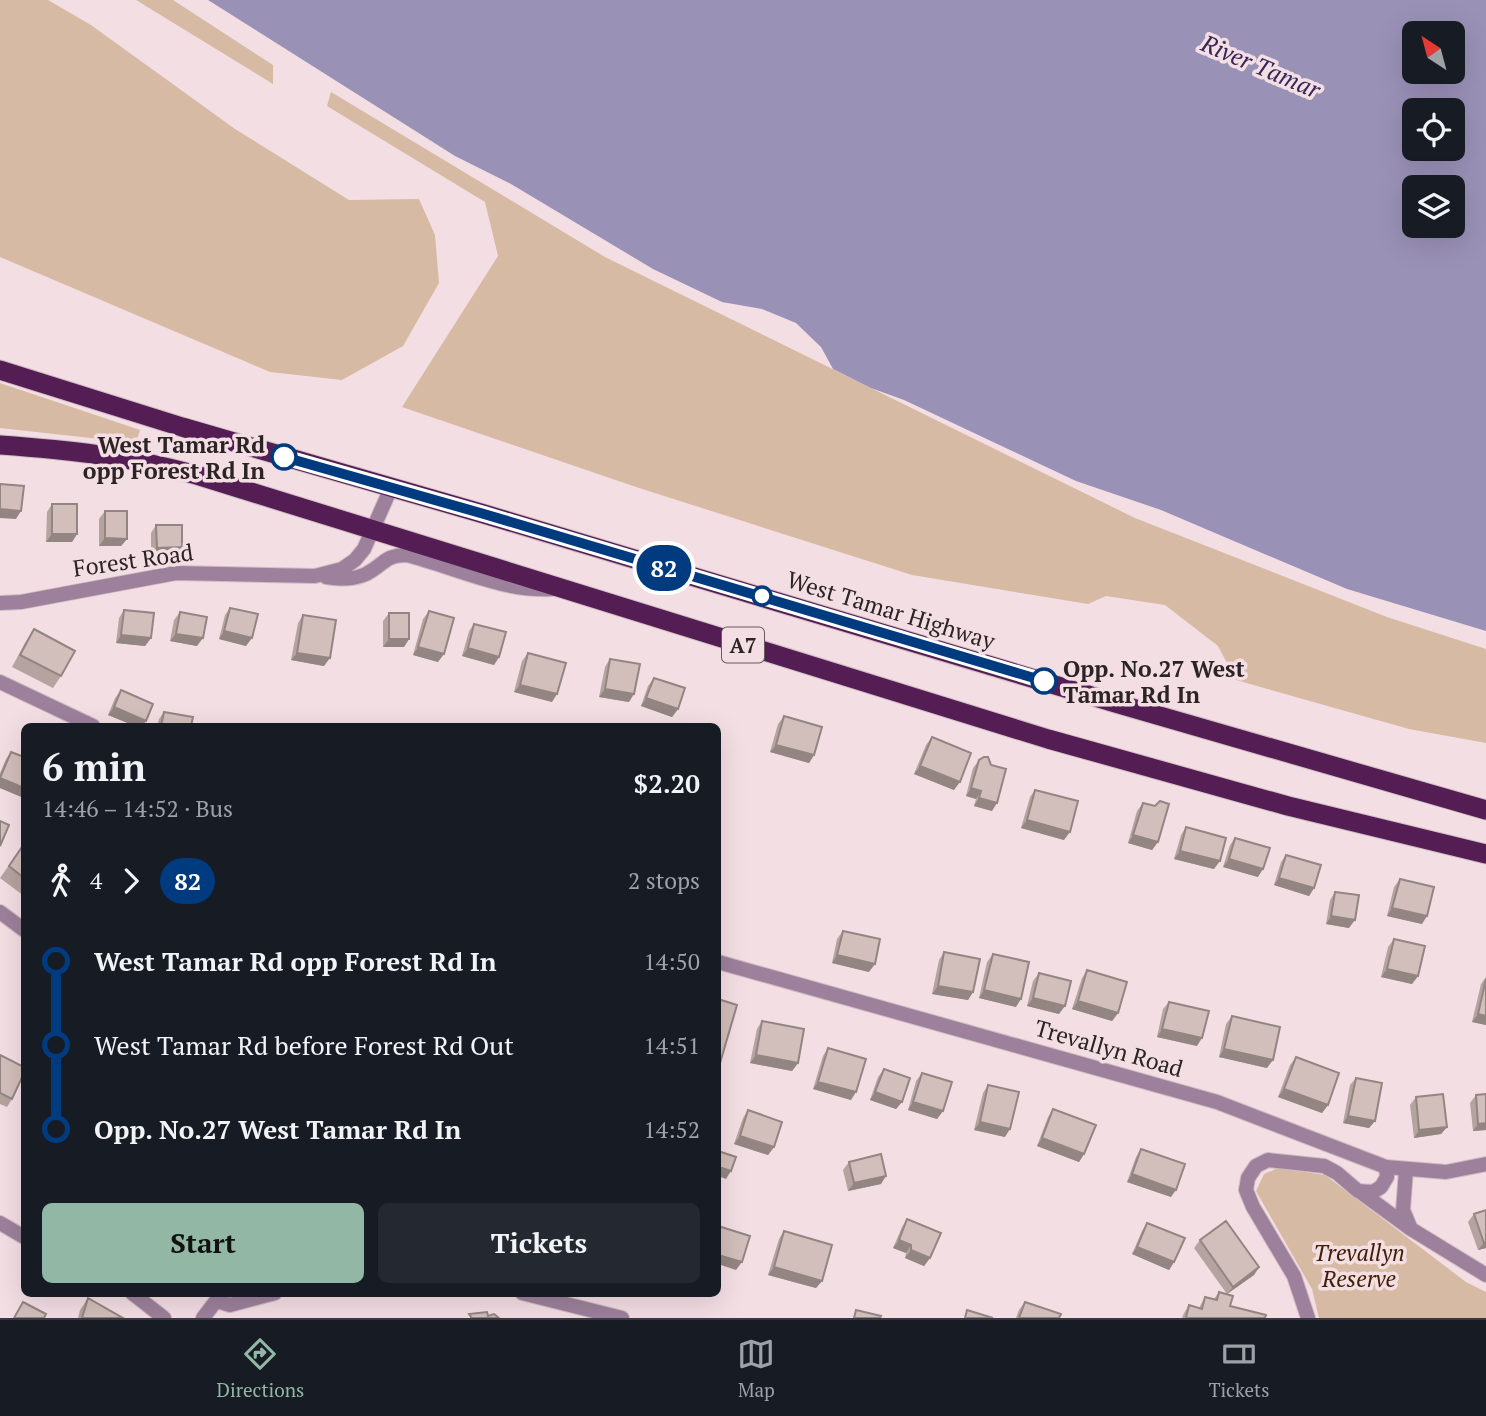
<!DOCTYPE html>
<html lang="en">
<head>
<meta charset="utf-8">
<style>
	:root { --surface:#171b24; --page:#242831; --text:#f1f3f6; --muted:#9ea1a6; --line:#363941; --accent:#92b8a5 }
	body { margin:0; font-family:"PT Serif",serif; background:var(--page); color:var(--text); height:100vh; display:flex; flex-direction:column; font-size:26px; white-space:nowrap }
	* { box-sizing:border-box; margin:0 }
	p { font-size:23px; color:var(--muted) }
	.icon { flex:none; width:38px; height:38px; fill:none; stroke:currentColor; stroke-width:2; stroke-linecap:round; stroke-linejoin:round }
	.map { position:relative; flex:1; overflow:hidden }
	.sheet { position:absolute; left:21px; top:723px; width:700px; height:574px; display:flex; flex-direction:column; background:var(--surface); border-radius:10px; box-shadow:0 7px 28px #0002 }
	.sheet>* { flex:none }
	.badge { padding:0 14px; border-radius:23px; font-size:24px; line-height:46px }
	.needle { width:46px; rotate:324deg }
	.fabs { position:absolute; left:1402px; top:21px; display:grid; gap:14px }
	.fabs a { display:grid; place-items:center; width:63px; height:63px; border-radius:10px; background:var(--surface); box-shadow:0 7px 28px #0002; font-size:35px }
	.map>.badge { position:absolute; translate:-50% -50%; box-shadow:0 0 0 4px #fff }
	.legs { display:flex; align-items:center; gap:10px; height:77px; padding:0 21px; font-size:23px }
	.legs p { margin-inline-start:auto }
	.summary { display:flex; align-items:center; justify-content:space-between; height:119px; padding:0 21px }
	h1 { font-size:38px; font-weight:700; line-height:52px }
	.button { display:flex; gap:14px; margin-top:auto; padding:14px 21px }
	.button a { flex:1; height:80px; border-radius:10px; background:var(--accent); color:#111; font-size:28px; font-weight:700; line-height:80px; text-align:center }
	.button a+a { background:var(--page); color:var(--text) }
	ul { padding:0 21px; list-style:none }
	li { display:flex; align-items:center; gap:24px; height:84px; font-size:26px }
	li i { display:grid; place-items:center; width:10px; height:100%; margin:0 9px; background:currentColor }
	li i::after { content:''; width:18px; height:18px; margin:-9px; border:5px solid; border-radius:50%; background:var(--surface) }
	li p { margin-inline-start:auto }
	li:first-child i { background:linear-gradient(#0000 50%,currentColor 0) }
	li:last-child i { background:linear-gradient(currentColor 50%,#0000 0) }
	.tabs { display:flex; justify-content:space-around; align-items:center; height:98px; border-top:2px solid var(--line); background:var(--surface); font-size:19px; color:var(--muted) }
	.tabs a { display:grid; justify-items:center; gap:4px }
	.tabs .current { color:var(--accent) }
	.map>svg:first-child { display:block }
	.green { fill:#d7baa3 }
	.water { fill:#9a91b7; fill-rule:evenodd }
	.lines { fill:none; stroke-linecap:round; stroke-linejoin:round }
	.minor-casing { stroke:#cfbcc2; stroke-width:16 }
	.tertiary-casing { stroke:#cfbcc2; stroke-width:16 }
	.trunk-casing { stroke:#cfbcc2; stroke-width:21 }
	.minor { stroke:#9d809c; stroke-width:14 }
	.tertiary { stroke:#9d809c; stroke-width:14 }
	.trunk { stroke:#541e54; stroke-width:19 }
	.wall { fill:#b5a3a0 }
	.shaded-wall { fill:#938582 }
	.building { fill:#d2beba; stroke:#938582; stroke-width:2 }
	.line-1-casing { stroke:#fff; stroke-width:16 }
	.line-1 { stroke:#003b80; stroke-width:10 }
	.stop-1-dot { fill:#fff; stroke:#003b80; stroke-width:3.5 }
	.labels { text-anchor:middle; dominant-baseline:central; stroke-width:7; stroke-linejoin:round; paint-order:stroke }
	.shield { fill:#f3dee4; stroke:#675b5e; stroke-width:2 }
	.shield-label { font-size:21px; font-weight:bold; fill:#2b2325 }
	.stop-label { font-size:23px; font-weight:bold; fill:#2b2325; stroke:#f3dee4; text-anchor:end }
	.street-label { font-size:23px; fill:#2b2325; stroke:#f3dee4 }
	.park-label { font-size:23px; font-style:italic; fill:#411f00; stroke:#f3dee4 }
	.water-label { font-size:24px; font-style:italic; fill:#362557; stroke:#f3dee4 }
</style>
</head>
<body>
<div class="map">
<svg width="1486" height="1318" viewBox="0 0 1486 1318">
	<rect width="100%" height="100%" fill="#f3dee4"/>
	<path class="green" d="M0,0H48L91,25L235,129L349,200L419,199L435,235L439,283L403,346L342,380L270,372L0,257Z
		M136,0H173L273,65V84Z
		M331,92L605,257L1135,518L1387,617L1486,649V743L1409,729L1236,680L1218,646L1165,605L1106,596L1088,604L912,575L636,487L402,407L498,256L485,202L327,106Z
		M0,383L140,430L136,443L0,428Z
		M1278,1168L1325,1175L1466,1282L1486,1292V1318H1319L1312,1289L1256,1191L1264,1174Z"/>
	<path class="water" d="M208,0H1486V631L1347,589L1161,510L1076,481L904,400L871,388L833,369L821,347L796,323L762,309L722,302L653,269L511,184L455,156ZM1414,33H1452V72H1414ZM1414,110H1452V149H1414ZM1414,187H1452V226H1414Z"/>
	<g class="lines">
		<defs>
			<path id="minor" d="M326,577C340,579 353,580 366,574C384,565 384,555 407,555C454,567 503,592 552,589
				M0,603L21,602L176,573L315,576L342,569L355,560L364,549L391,488
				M0,682L93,726
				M0,912L24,930
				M1406,1170L1403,1210L1411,1229
				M1359,1191L1411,1229L1486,1275
				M0,1223L24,1237
				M132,1293L164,1318
				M522,1293L622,1318
				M217,1301L230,1305L275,1293
				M1308,1318L1294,1276L1253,1207L1246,1190L1248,1178L1256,1166L1268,1160L1324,1166L1337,1173L1358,1191L1373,1192L1381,1187L1387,1177L1386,1167"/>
			<path id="tertiary" d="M718,962L1217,1102L1386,1167L1446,1172L1486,1164
				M203,1318L222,1293"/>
			<path id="trunk" d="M0,370L182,427L484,514L1115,703L1486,810
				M0,445C69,450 126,456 193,474L1048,739L1288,806L1486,854"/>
		</defs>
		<use href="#minor" class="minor-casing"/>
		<use href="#tertiary" class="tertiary-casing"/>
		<use href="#trunk" class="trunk-casing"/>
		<use href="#minor" class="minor"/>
		<use href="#tertiary" class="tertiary"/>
		<use href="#trunk" class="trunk"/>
	</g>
	<path class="wall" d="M52,504L77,534L72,542H46L47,512Z
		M105,511L127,539L121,546H99V519Z
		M156,525L182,547L177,555L151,556V533Z
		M230,608L246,646L219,639L225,615Z
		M124,610L151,638L145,646L116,643L119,618Z
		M429,611L438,662L413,655L423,619Z
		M180,612L197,646L170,641L174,620Z
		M389,613L409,639L404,647H383V621Z
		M303,615L324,666L291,660L298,623Z
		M474,624L499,657L494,665L462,656L469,631Z
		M34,629L61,676L53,688L12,667L26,641Z
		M528,653L552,702L514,692L522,661Z
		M610,659L629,702L599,697L605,667Z
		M654,678L678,709L672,717L641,706L648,686Z
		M121,690L146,721L142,726H135L108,715L115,698Z
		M164,712L191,726H157L159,719Z
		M784,716L814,755L809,763L770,752L778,724Z
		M932,737L954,790L914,774L926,745Z
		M11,752L24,757V798L0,788V773L6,759Z
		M979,760L992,811L974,806L976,799L966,796L973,768Z
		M1035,790L1064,840L1021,828L1030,797Z
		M1143,803L1158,842L1152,850L1128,843L1137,811Z
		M1186,827L1214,869L1174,859L1181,835Z
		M1235,838L1258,877L1223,867L1230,845Z
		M24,844V896L0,878Z
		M1286,855L1314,888L1309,896L1274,885L1281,862Z
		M1400,879L1422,924L1387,916L1394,887Z
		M1335,892L1349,928L1326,924L1330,900Z
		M843,931L869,972L832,963L837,939Z
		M1394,939L1418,976L1412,984L1381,977L1388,947Z
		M944,952L973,992L968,1000L932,994L939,960Z
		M993,954L1016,1007L979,998L987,962Z
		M1087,970L1118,1013L1112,1021L1072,1009L1082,978Z
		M1039,973L1059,1014L1027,1006L1033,981Z
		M1486,977V1025L1472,1022L1481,984Z
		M1169,1002L1197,1046L1157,1037L1163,1009Z
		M1232,1016L1267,1068L1219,1057L1226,1024Z
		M762,1021L798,1063L792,1071L750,1063L757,1029Z
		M828,1048L851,1100L813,1089L823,1056Z
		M0,1055L12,1099L7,1107L0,1104Z
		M1296,1057L1328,1105L1322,1113L1278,1097L1290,1065Z
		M884,1069L902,1102L896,1109L870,1100L878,1077Z
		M922,1073L943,1111L937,1119L908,1110L916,1081Z
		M1356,1078L1375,1121L1369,1128L1343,1123L1350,1085Z
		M988,1085L1005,1137L974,1130L983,1093Z
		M1476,1095L1486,1130L1473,1131L1470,1103Z
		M1416,1097L1447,1127L1441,1134L1414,1138L1410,1105Z
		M1053,1109L1084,1154L1079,1162L1037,1146L1048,1117Z
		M748,1110L774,1147L768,1155L734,1144L743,1118Z
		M1141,1149L1171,1197L1127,1182L1136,1157Z
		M849,1162L881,1184L848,1191L843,1170Z
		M1486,1210V1248L1478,1250L1468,1222L1474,1214Z
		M907,1219L930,1258L924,1266L905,1258L906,1253L893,1248L902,1227Z
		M1147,1223L1174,1262L1169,1270L1132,1254L1142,1231Z
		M784,1231L822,1281L816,1288L768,1275L779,1239Z
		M1200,1240L1259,1267L1254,1275L1227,1294L1230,1306L1265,1318H1182L1184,1313L1189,1305L1199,1308L1205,1297L1214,1299L1219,1292L1227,1294L1194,1248Z
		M88,1298L123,1318H78L80,1310Z
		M1025,1302L1059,1318H1016L1019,1310Z"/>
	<path class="shaded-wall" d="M0,509L21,511L16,519L0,518Z
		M52,534H77L72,542H46Z
		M105,538L127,539L121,546H99Z
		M182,547L177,555L151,556L157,548Z
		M224,631L252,638L246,646L219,639Z
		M176,634L203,638L197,646L170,641Z
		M121,635L151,638L145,646L116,643Z
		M389,639H409L404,647H383Z
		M418,647L444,654L438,662L413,655Z
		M468,648L499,657L494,665L462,656Z
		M297,653L330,658L324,666L291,660Z
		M520,685L557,694L552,702L514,692Z
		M605,689L634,694L629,702L599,697Z
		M646,698L678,709L672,717L641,706Z
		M114,707L146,721L142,726H135L108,715Z
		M776,745L814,755L809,763L770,752Z
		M920,766L960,782L954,790L914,774Z
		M0,778L24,788V798L0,788Z
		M971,788L981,791L976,799L966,796Z
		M979,798L997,803L992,811L974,806Z
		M1027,820L1070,832L1064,840L1021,828Z
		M1133,835L1158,842L1152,850L1128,843Z
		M1180,851L1220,861L1214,869L1174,859Z
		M1229,859L1263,869L1258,877L1223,867Z
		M1279,878L1314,888L1309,896L1274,885Z
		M1392,908L1427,916L1422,924L1387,916Z
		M1331,916L1355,920L1349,928L1326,924Z
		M837,955L875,964L869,972L832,963Z
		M1387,969L1418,976L1412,984L1381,977Z
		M938,986L973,992L968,1000L932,994Z
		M984,990L1021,999L1016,1007L979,998Z
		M1033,998L1065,1006L1059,1014L1027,1006Z
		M1078,1001L1118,1013L1112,1021L1072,1009Z
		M1478,1014L1486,1016V1025L1472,1022Z
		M1162,1029L1202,1038L1197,1046L1157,1037Z
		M1224,1049L1273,1060L1267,1068L1219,1057Z
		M756,1055L798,1063L792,1071L750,1063Z
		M818,1082L856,1092L851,1100L813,1089Z
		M1284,1089L1328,1105L1322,1113L1278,1097Z
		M875,1092L902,1102L896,1109L870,1100Z
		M913,1102L943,1111L937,1119L908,1110Z
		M1348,1116L1375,1121L1369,1128L1343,1123Z
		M980,1122L1010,1129L1005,1137L974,1130Z
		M1486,1123V1130L1473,1131L1478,1124Z
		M1447,1127L1441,1134L1414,1138L1419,1130Z
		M740,1136L774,1147L768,1155L734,1144Z
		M1042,1138L1084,1154L1079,1162L1037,1146Z
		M719,1167L731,1171L726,1179L718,1176V1170Z
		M1132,1174L1176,1190L1171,1197L1127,1182Z
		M886,1176L881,1184L848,1191L854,1183Z
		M899,1240L911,1245L906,1253L893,1248Z
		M1486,1242V1248L1478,1250L1484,1243Z
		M1137,1247L1174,1262L1169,1270L1132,1254Z
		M911,1250L930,1258L924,1266L905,1258Z
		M718,1255L742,1262L736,1270L718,1264Z
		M774,1267L822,1281L816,1288L768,1275Z
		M1259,1267L1254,1275L1227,1294L1233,1287Z"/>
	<path class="building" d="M0,484L24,486L21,511L0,509Z
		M52,504H77V534H52Z
		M105,511H127V539L105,538Z
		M156,525H182V547L157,548Z
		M230,608L258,614L252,638L224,631Z
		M124,610L154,613L151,638L121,635Z
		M429,611L454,618L444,654L418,647Z
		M180,612L207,617L203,638L176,634Z
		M389,613H409V639H389Z
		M303,615L336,620L330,658L297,653Z
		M474,624L506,632L499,657L468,648Z
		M34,629L75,651L61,676L20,655Z
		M528,653L566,663L557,694L520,685Z
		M610,659L640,664L634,694L605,689Z
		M654,678L685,688L678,709L646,698Z
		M121,690L153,704L146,721L114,707Z
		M164,712L193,717L191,726H161Z
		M784,716L822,727L814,755L776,745Z
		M932,737L971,753L960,782L920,766Z
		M11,752L24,757V788L0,778Z
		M984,757H988L991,765L1006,769L997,803L979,798L981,791L971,788L979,760Z
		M1035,790L1078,801L1070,832L1027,820Z
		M1160,801L1169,804L1158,842L1133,835L1143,803L1155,806Z
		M0,821L9,825L0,846Z
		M1186,827L1226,838L1220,861L1180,851Z
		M1235,838L1270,848L1263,869L1229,859Z
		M24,844V878L9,866Z
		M1286,855L1321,865L1314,888L1279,878Z
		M1400,879L1434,887L1427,916L1392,908Z
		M1335,892L1359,895L1355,920L1331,916Z
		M843,931L880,939L875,964L837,955Z
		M1394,939L1425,946L1418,976L1387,969Z
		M944,952L980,959L973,992L938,986Z
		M993,954L1029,962L1021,999L984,990Z
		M1087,970L1127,982L1118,1013L1078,1001Z
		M1039,973L1071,981L1065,1006L1033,998Z
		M1486,979V1016L1478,1014Z
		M718,999L737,1005L718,1070Z
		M1169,1002L1209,1011L1202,1038L1162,1029Z
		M1232,1016L1280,1027L1273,1060L1224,1049Z
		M762,1021L804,1029L798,1063L756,1055Z
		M828,1048L866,1059L856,1092L818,1082Z
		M0,1055L24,1067V1073L12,1099L0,1093Z
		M1296,1057L1339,1073L1328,1105L1284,1089Z
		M884,1069L910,1078L902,1102L875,1092Z
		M922,1073L952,1082L943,1111L913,1102Z
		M1356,1078L1382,1083L1375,1121L1348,1116Z
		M988,1085L1019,1092L1010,1129L980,1122Z
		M1443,1094L1447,1127L1419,1130L1416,1097Z
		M1486,1094V1123L1478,1124L1476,1095Z
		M1053,1109L1096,1125L1084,1154L1042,1138Z
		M748,1110L782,1122L774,1147L740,1136Z
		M1141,1149L1185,1164L1176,1190L1132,1174Z
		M718,1151L736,1157L731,1171L719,1167L718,1173Z
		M881,1154L886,1176L854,1183L849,1162Z
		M1486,1210V1242L1484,1243L1474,1214Z
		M907,1219L941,1233L930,1258L911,1250V1245L899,1240Z
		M1226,1221L1259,1267L1233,1287L1200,1240Z
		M1147,1223L1185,1238L1174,1262L1137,1247Z
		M718,1226L750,1236L742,1262L718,1255Z
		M784,1231L832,1245L822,1281L774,1267Z
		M1219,1292L1233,1296L1230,1306L1266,1315L1265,1318H1186L1189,1305L1202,1309L1205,1297L1217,1300Z
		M88,1298L123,1318H82Z
		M23,1302L46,1314L44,1318H14Z
		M1025,1302L1061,1314L1059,1318H1019Z
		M856,1310L881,1316L880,1318H854Z
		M967,1310L993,1318H965Z
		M487,1312L488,1316L494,1314L499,1318H471V1317L469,1314Z"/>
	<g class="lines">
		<defs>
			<path id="line-1" d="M284,457L484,514L1044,681"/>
		</defs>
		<use href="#line-1" class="line-1-casing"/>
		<use href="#line-1" class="line-1"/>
	</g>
	<g class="stop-1-dot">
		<circle cx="284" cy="457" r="12"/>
		<circle cx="762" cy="596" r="9"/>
		<circle cx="1044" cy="681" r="12"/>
	</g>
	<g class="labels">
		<rect class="shield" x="722" y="627.5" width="42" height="35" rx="5"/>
		<g class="shield-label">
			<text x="743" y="645">A7</text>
		</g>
		<g class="stop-label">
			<text x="265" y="444">West Tamar Rd<tspan x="265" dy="26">opp Forest Rd In</tspan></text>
			<text x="1063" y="668" text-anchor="start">Opp. No.27 West<tspan x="1063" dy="26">Tamar Rd In</tspan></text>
		</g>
		<g class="street-label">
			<text transform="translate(133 560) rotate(-8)">Forest Road</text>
			<text transform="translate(891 610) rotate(17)">West Tamar Highway</text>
			<text transform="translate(1109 1048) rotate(16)">Trevallyn Road</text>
		</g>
		<g class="park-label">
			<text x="1359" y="1252">Trevallyn<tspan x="1359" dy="26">Reserve</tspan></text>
		</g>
		<g class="water-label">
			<text transform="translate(1261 66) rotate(23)">River Tamar</text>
		</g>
	</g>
</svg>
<div class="fabs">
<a><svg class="needle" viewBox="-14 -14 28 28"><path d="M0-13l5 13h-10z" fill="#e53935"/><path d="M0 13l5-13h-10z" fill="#9ea1a6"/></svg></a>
<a><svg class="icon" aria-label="locate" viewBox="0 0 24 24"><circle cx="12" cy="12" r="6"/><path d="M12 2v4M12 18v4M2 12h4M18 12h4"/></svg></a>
<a><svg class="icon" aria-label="layers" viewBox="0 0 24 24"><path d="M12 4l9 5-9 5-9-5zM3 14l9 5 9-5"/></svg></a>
</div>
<b class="badge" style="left:664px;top:568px;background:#003b80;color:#fff">82</b>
<section class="sheet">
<div class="summary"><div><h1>6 min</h1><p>14:46 – 14:52 · Bus</p></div><b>$2.20</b></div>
<div class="legs"><svg class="icon" aria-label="walk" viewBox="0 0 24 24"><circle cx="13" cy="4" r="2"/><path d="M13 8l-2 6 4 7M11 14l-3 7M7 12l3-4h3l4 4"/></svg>4<svg class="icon" aria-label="forward" viewBox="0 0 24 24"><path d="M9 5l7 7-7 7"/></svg><b class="badge" style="background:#003b80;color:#fff">82</b><p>2 stops</p></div>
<ul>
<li><i style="color:#003b80"></i><b>West Tamar Rd opp Forest Rd In</b><p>14:50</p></li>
<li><i style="color:#003b80"></i><span>West Tamar Rd before Forest Rd Out</span><p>14:51</p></li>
<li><i style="color:#003b80"></i><b>Opp. No.27 West Tamar Rd In</b><p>14:52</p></li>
</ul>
<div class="button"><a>Start</a><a>Tickets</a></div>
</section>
</div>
<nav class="tabs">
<a class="current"><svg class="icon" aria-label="directions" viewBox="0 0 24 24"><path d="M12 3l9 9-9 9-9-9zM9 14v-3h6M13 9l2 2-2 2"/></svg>Directions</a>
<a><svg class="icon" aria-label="map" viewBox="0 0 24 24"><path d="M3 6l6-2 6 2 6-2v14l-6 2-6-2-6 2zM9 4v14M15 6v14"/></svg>Map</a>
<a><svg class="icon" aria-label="tickets" viewBox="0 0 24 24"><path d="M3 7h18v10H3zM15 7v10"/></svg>Tickets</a>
</nav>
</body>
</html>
